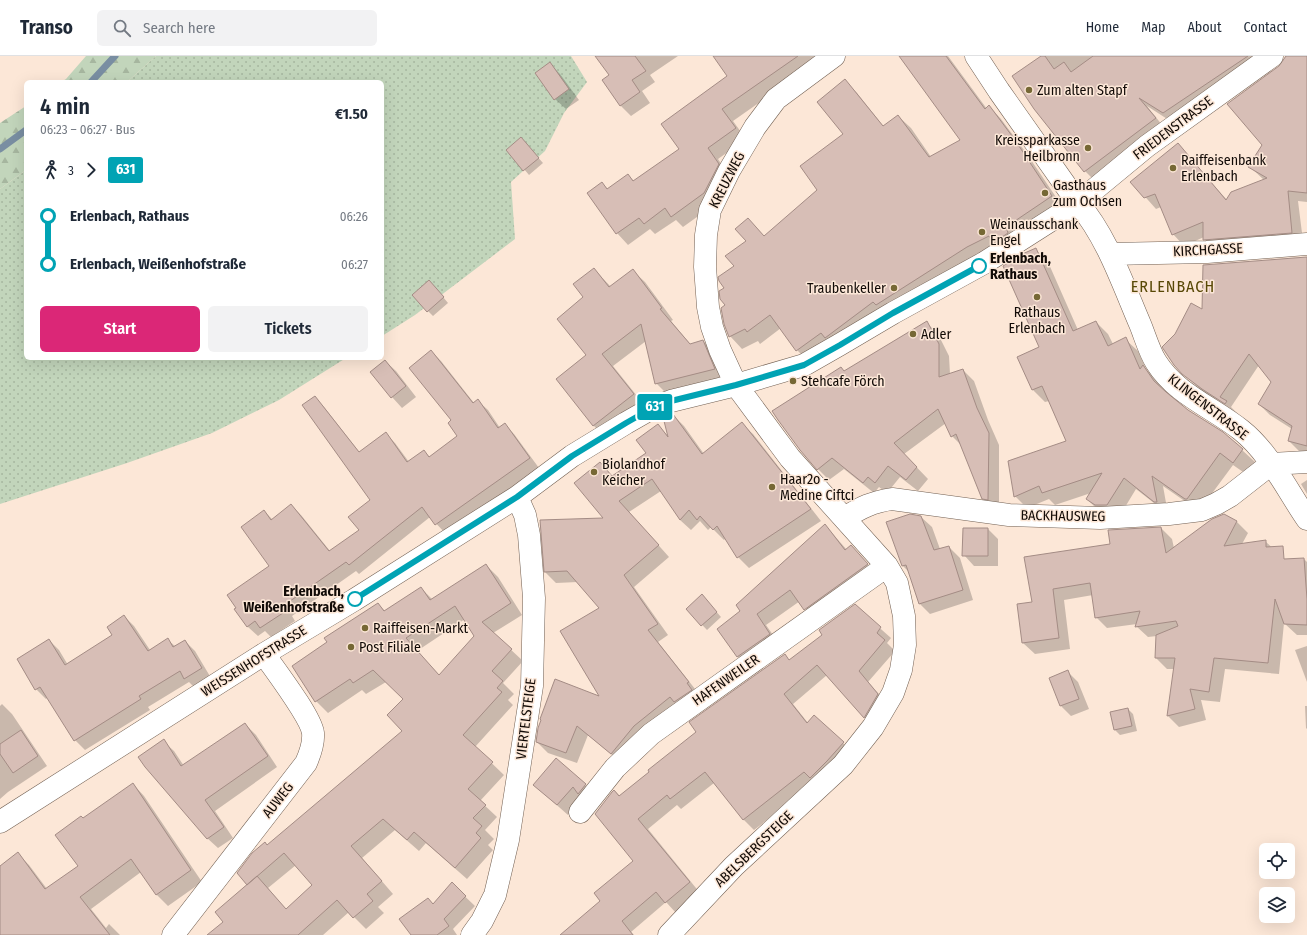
<!DOCTYPE html>
<html lang="en">
<head>
<meta charset="utf-8">
<style>
	:root { --surface:#fff; --page:#f2f2f3; --text:#1f2937; --muted:#747a83; --line:#e0e1e3; --accent:#db2777 }
	body { margin:0; font-family:"Fira Sans Condensed",sans-serif; background:var(--page); color:var(--text); height:100vh; display:flex; flex-direction:column; font-size:15px; white-space:nowrap }
	* { box-sizing:border-box; margin:0 }
	p { font-size:13px; color:var(--muted) }
	.icon { flex:none; width:22px; height:22px; fill:none; stroke:currentColor; stroke-width:2; stroke-linecap:round; stroke-linejoin:round }
	.map { position:relative; flex:1; overflow:hidden }
	.details { position:absolute; left:24px; top:24px; width:360px; height:280px; display:flex; flex-direction:column; background:var(--surface); border-radius:6px; box-shadow:0 4px 16px #0002 }
	.details>* { flex:none }
	.badge { padding:0 8px; border-radius:3px; font-size:14px; line-height:26px }
	.fabs { position:absolute; left:1259px; top:787px; display:grid; gap:8px }
	.fabs a { display:grid; place-items:center; width:36px; height:36px; border-radius:6px; background:var(--surface); box-shadow:0 4px 16px #0002; font-size:20px }
	.map>.badge { position:absolute; translate:-50% -50%; box-shadow:0 0 0 2px #fff }
	.legs { display:flex; align-items:center; gap:6px; height:44px; padding:0 16px; font-size:13px }
	.legs p { margin-inline-start:auto }
	.overview { display:flex; align-items:center; justify-content:space-between; height:68px; padding:0 16px }
	h1 { font-size:22px; font-weight:600; line-height:30px }
	.primary-button { display:flex; gap:8px; margin-top:auto; padding:8px 16px }
	.primary-button a { flex:1; height:46px; border-radius:6px; background:var(--accent); color:#fff; font-size:16px; font-weight:600; line-height:46px; text-align:center }
	.primary-button a+a { background:var(--page); color:var(--text) }
	ul { padding:0 16px; list-style:none }
	li { display:flex; align-items:center; gap:14px; height:48px; font-size:15px }
	li i { display:grid; place-items:center; width:6px; height:100%; margin:0 5px; background:currentColor }
	li i::after { content:''; width:10px; height:10px; margin:-5px; border:3px solid; border-radius:50%; background:var(--surface) }
	li p { margin-inline-start:auto }
	li:first-child i { background:linear-gradient(#0000 50%,currentColor 0) }
	li:last-child i { background:linear-gradient(currentColor 50%,#0000 0) }
	header { display:flex; align-items:center; gap:24px; box-sizing:border-box; height:56px; padding:0 20px; background:var(--surface); border-bottom:1px solid var(--line) }
	header strong { font-size:19px }
	nav { display:flex; gap:22px; margin-inline-start:auto; font-size:14px }
	.search { width:280px; height:36px; background:var(--page); display:flex; align-items:center; gap:10px; box-sizing:border-box; padding:0 14px; border-radius:6px; color:var(--muted); font-size:15px }
	.map>svg:first-child { display:block }
	.forest { fill:url(#forest-firs) }
	.garden { fill:url(#garden-dots) }
	.shadow { fill:#0003; fill-rule:evenodd }
	.lines { fill:none; stroke-linecap:round; stroke-linejoin:round }
	.stream { stroke:#798ea2; stroke-width:7 }
	.building { fill:#d7beb6; stroke:#a48c85; fill-rule:evenodd }
	.minor-casing { stroke:#726053; stroke-width:23 }
	.minor { stroke:#fff; stroke-width:22 }
	.line-1-casing { stroke:#fff; stroke-width:9 }
	.line-1 { stroke:#00a3b4; stroke-width:6 }
	.poi-dot { fill:#766835; stroke:#fce7d7; stroke-width:1.5 }
	.stop-1-dot { fill:#fff; stroke:#00a3b4; stroke-width:2 }
	.labels { text-anchor:middle; dominant-baseline:central; stroke-width:3; stroke-linejoin:round; paint-order:stroke }
	.poi-label { font-size:14px; fill:#110a06; stroke:#fce7d7; text-anchor:start }
	.street-label { font-size:14px; fill:#110a06; stroke:#fce7d7 }
	.stop-label { font-size:14px; font-weight:bold; fill:#110a06; stroke:#fce7d7; text-anchor:start }
	.quarter-label { font-size:16px; letter-spacing:1px; fill:#584806; stroke:#fce7d7 }
</style>
</head>
<body>
<header>
<strong>Transo</strong>
<div class="search"><svg class="icon" aria-label="search" viewBox="0 0 24 24"><circle cx="10" cy="10" r="6"/><path d="M15 15l6 6"/></svg>Search here</div>
<nav><a>Home</a><a>Map</a><a>About</a><a>Contact</a></nav>
</header>
<div class="map">
<svg width="1307" height="879" viewBox="0 0 1307 879">
	<defs>
		<pattern id="forest-firs" width="22" height="20" patternUnits="userSpaceOnUse"><rect width="22" height="20" fill="#c2d5bb"/><path d="M5 1l3.5 6h-7zM16 11l3.5 6h-7z" fill="#a6b69f"/></pattern>
		<pattern id="garden-dots" width="8" height="8" patternUnits="userSpaceOnUse"><rect width="8" height="8" fill="#c2d5bb"/><path d="M2 2h.1M6 6h.1" fill="none" stroke="#a6b69f" stroke-width="1.8" stroke-linecap="round"/></pattern>
	</defs>
	<rect width="100%" height="100%" fill="#fce7d7"/>
	<path class="forest" d="M86,0H156L127,26H61L66,23Z
		M26,50V114L0,133V67Z"/>
	<path class="garden" d="M156,0H571L587,26L564,57L545,95L511,126L515,183L415,259L382,280V26H127Z
		M26,114V302H346L279,344L212,377L127,407L0,448V133Z"/>
	<path class="shadow" d="M599,0H678L650,19L655,26L642,35L650,47L631,60L621,50L604,24L610,20Z
		M715,0H826L733,65L746,83L718,103L729,120L715,148L683,171L676,164L655,178L650,173L628,189L617,177L588,137L602,127L608,133L628,119L634,125L680,93L728,20Z
		M900,0H948L987,53L989,50L1001,63L1027,98L1064,153L809,306L797,294L781,272L760,288L758,285L742,293L730,280L725,232L747,185L748,163L765,181L819,134L845,78V25L857,37L884,71L898,60L911,72L931,101L962,84Z
		M1043,0H1278L1175,68L1147,50L1166,74L1096,126L1085,115Z
		M1285,0H1307V146L1298,145L1303,185L1215,194L1204,183V181L1184,190L1173,178L1161,151L1156,153L1132,126L1178,89L1227,144L1264,124L1249,110L1264,89L1280,11L1284,5Z
		M550,8L560,18L579,44L566,53L555,43Z
		M526,88L543,107L529,119L508,94Z
		M1035,193L1048,206L1078,274L1096,266L1108,278L1113,288L1125,283L1138,295L1146,313L1155,323L1167,339L1242,394L1255,406L1246,418L1233,409L1199,455L1163,430L1168,458L1136,433L1119,461L1099,455L1087,443L1091,437L1055,449L1049,443L1027,452L1015,440L1067,386L1049,345L1045,346L1033,334L1019,301L1040,291Z
		M1307,202V397L1300,396L1289,385L1292,373L1270,359L1259,348L1273,326L1259,309L1231,351L1237,357L1236,358L1214,344L1194,328L1175,308L1203,255Z
		M594,213L611,231L633,215L645,226L673,264L671,265L691,289L703,285L715,297L726,324L668,339L656,327L646,285L613,310L645,350L605,381L594,370L557,323L588,299L585,241Z
		M434,230L448,247L433,260L428,255Z
		M927,267L938,278L949,300L950,318L963,314L974,325L988,364L999,389V454H995L983,442L963,391L952,380L946,367L904,398L928,423L918,435L900,421L887,437L879,431L874,437L844,413L829,424L818,413L845,316Z
		M431,295L441,305L474,347L478,345L488,354L500,372L504,368L514,378L539,412L446,478L430,461L359,518L356,515L292,560L295,565L271,581L265,575L258,580L248,571L236,553L270,510L264,455L273,464L291,449L301,459L330,495L360,474L372,444L315,341L324,351L360,397L386,378L395,387L409,406L423,395L430,401L458,380L452,365Z
		M385,305L396,315L416,341L402,352L392,341Z
		M673,359L684,370L704,398L742,368L753,378L821,465L749,512L738,501L726,482L724,484L711,471L708,474L700,465L691,474L680,464L661,435L629,456L669,501L634,531L668,579L658,586L699,638L623,708L588,679L577,707L548,697L537,686L601,642L600,552L578,526L556,527L545,516L605,463L600,407L613,421L647,397L658,369L669,381Z
		M1307,424V438L1301,428Z
		M921,461L932,471L940,493L949,491L960,502L973,544L930,558L920,548L909,516L903,510L888,467Z
		M1237,466L1248,477L1242,488L1265,485L1277,496V505L1304,503L1307,506V579H1297L1284,567L1279,618L1225,613L1220,646L1201,644L1206,664L1179,671L1168,660L1175,613H1167L1156,602L1157,580L1148,581L1136,570L1137,568L1107,572L1096,561L1093,539L1064,544L1070,593L1035,598L1023,587L1033,547L1111,488L1161,472L1172,483L1174,492Z
		M825,469L847,494L851,490L878,519L816,563L800,545L766,569L780,589L748,611L738,601L718,573L741,555Z
		M988,473L998,483V510H974L964,499Z
		M486,509L498,521L522,559L493,577L523,605L503,627L514,638L508,644L513,649L475,691L504,719L480,745L497,761L485,774L494,783L488,789L493,794L467,823L426,787L419,795L395,774L362,802L393,838L378,851L384,857L366,873L349,856L323,879H209L224,866L248,829L267,790L404,675V644L386,626L366,638L362,634L328,657L316,645L328,587L378,548L385,555L421,532L433,544ZM465,563L476,580L440,620L417,595ZM296,809L313,830L286,854L268,832Z
		M707,545L721,561L707,574L687,553Z
		M855,550L891,582L887,587L895,595L868,626L888,648L874,672L827,619L793,648L808,667L843,687L853,697L754,774L743,763L714,727L681,753L677,749L648,773L700,837L676,857L666,846L631,876L634,879H567L601,845L635,805L615,735L620,740L698,677L785,599L790,605L824,579Z
		M124,560L134,570L150,594L168,584L176,591L185,585L195,595L211,622L195,632L189,626L148,651L150,654L85,694L75,684L48,641L46,643L36,633L49,584L59,594L68,609L113,579Z
		M1307,590V626L1295,594Z
		M1068,616L1078,626L1089,653L1071,660L1061,650Z
		M2,648L12,658L47,710L8,736L0,743V650Z
		M1305,650H1307V673L1306,672Z
		M1128,653L1133,658L1137,675L1120,679L1115,674Z
		M245,668L256,679L277,711L215,755L233,782L218,792L207,782L163,685L174,695L184,710Z
		M556,703L596,739L583,741L568,759L534,729Z
		M133,728L144,740L202,826L168,850L156,838L141,816L91,853L106,872L109,868L120,879H0V811L18,798L29,809L47,833L79,810L83,763Z
		M452,828L475,850L453,873L457,879H412L428,843L433,848Z"/>
	<g class="lines">
		<path class="stream" d="M91,26L115,0
			M0,93L26,74"/>
	</g>
	<path class="building" d="M595,0H635L646,15L632,24L640,36L620,50L602,24L609,19Z
		M713,0H798L722,53L736,72L708,92L719,108L704,137L671,161L665,152L644,168L639,162L616,178L587,137L602,126L607,133L628,118L633,125L679,93L661,68L727,20Z
		M899,0H946L985,53L989,49L1015,84L1052,140L1006,171L1008,177L993,187L989,180L967,191L876,249L873,246L825,282L821,277L796,295L770,259L747,276L745,273L729,281L724,268L721,252L725,249L720,243L719,235L724,232L719,225L718,221L734,210L725,200L746,185L735,173L748,162L764,180L817,134L800,110L843,78L817,46L845,23L883,70L898,59L929,101L960,84Z
		M1041,0H1045L1054,13L1064,6L1071,16L1093,0H1248L1163,57L1139,42L1156,62L1084,116L1034,53L1012,20Z
		M1286,0H1307V137L1288,135L1292,177L1203,184V166L1172,179L1155,138L1144,142L1130,126L1178,87L1226,144L1231,136L1267,122L1248,111L1262,89L1227,48L1279,10Z
		M550,6L569,33L554,44L535,17Z
		M521,81L539,102L523,115L506,94Z
		M1036,192L1073,275L1096,265L1108,290L1126,281L1140,313L1143,309L1154,325L1166,336L1188,354L1223,376L1243,393L1233,407L1220,397L1187,443H1185L1152,420L1157,446H1154L1124,422L1107,449H1095L1086,443L1102,417L1042,437L1039,430L1014,441L1008,405L1066,385L1042,330L1032,334L1017,301L1039,291L1003,210L1020,199Z
		M1307,201V390L1288,385L1292,370L1258,348L1271,326L1249,298L1220,341L1227,345L1225,348L1202,333L1182,318L1174,309L1162,291L1175,278L1191,247L1202,253L1203,209Z
		M594,212L609,231L633,213L662,252L660,253L690,288L703,284L715,313L655,328L641,268L602,298L634,338L593,370L556,323L586,299L557,263L583,241L573,228Z
		M429,224L444,241L427,256L412,239Z
		M927,265L939,288V321L963,313L977,352L989,377L988,444L982,443L956,378L951,381L938,353L894,387L917,411L906,424L888,410L875,427L868,421L863,427L832,402L817,414L800,394L778,364L772,355L841,311L844,315Z
		M431,294L473,347L478,343L498,372L505,367L530,402L435,469L422,451L349,509L346,506L283,550L286,555L260,572L255,565L247,571L234,553L236,552L227,539L269,510L241,471L264,454L271,464L291,448L329,495L359,474L348,461L370,444L302,349L315,340L359,396L386,376L407,406L424,394L429,401L457,380L448,367L451,364L409,312Z
		M385,304L406,330L391,342L370,316Z
		M673,358L702,398L742,366L811,453L737,502L717,470L713,474L700,460L697,464L689,454L680,464L652,423L619,445L659,489L624,519L658,568L648,574L689,626L687,627L692,634L674,646L670,641L634,670L611,698L577,670L566,697L536,686L538,672L541,664L540,663L555,623L599,640L560,575L599,552L567,515L544,516L540,464L603,462L574,427L600,406L612,420L646,397L636,384L658,368L668,381L663,361Z
		M910,458L921,460L934,494L949,490L963,534L919,548L906,509L902,510L886,466Z
		M1224,458L1237,465L1224,490L1266,484V491L1283,490L1284,503L1304,502L1307,543V569L1284,568L1275,543L1268,607L1214,602L1209,636L1190,633L1195,653L1167,660L1175,602H1155L1156,579L1178,570L1176,565L1135,571L1140,555L1095,562L1090,527L1053,533L1059,582L1022,587L1017,548L1032,546L1024,501L1110,488L1108,474L1161,471L1166,497L1212,463Z
		M825,468L845,494L851,489L868,508L804,554L790,534L757,558L770,578L737,601L717,573L740,555L736,549Z
		M963,472H988V500H962Z
		M486,508L511,547L482,566L512,593L492,615L503,625L497,632L502,636L463,679L493,706L468,733L486,749L473,762L482,770L476,777L481,782L455,812L414,776L407,784L383,763L351,790L382,825L367,838L373,845L353,862L337,844L298,879H207L223,866L215,856L257,820L286,853L312,829L284,797L247,829L237,817L252,797L265,786L267,789L402,675L387,659L403,643L373,614L353,627L350,623L315,646L292,610L327,586L324,582L378,547L384,555L421,531L430,544ZM455,550L474,580L439,619L406,582Z
		M702,538L717,556L701,570L686,553Z
		M855,548L881,571L877,577L885,584L859,615L878,638L864,662L817,609L784,638L807,667L814,659L844,686L827,705L810,722L804,716L743,764L705,716L670,743L667,739L638,763L690,826L665,847L656,836L622,865L633,879H560L600,845L594,837L633,805L595,758L612,736L614,734L619,740L649,716L648,714L696,676L689,666L785,598L789,604L822,579L819,574Z
		M124,559L148,595L168,582L173,591L185,584L202,612L184,623L180,615L139,640L141,643L74,685L40,631L35,634L17,603L49,583L65,609L112,579L107,571Z
		M1068,614L1079,643L1060,650L1049,622Z
		M1128,652L1132,670L1114,674L1110,656Z
		M245,667L268,700L205,744L224,771L207,783L145,711L138,701L164,683L181,710Z
		M21,674L38,700L13,717L0,698V688Z
		M556,702L586,728L578,738L573,731L557,749L533,729Z
		M133,727L191,814L156,839L131,803L80,841L110,879H0V810L18,796L45,833L78,810L55,779L81,760L83,762Z
		M452,826L466,840L444,863L449,870L437,879H411L399,863L428,842L433,848Z"/>
	<g class="lines">
		<defs>
			<path id="minor" d="M976,0L999,35L1078,147C1107,181 1122,226 1140,268C1145,280 1149,295 1156,306C1176,338 1212,351 1241,374C1269,396 1287,434 1307,463
				M1110,198L1207,196L1307,188
				M845,462C861,451 873,446 892,443L1009,459L1100,462L1169,458L1202,454L1216,448L1230,440L1271,408L1307,406
				M580,756L615,712L651,678L887,510
				M0,766L264,598L354,544L517,441L572,400L626,367L654,351L671,345L736,329L804,309L839,289L893,257L984,207L1078,147L1147,90L1272,0
				M173,879L306,707C310,698 314,688 313,677C311,661 275,614 264,598
				M472,879L482,865L495,839L508,784L532,630L534,542L529,479L525,459L517,441
				M669,879L734,810L843,709L873,671L893,637L901,614L905,589L904,560L897,527L887,510L790,402L736,329L720,294L712,271L708,251L705,211L706,179L710,154L729,115L755,71L776,43L834,0"/>
		</defs>
		<use href="#minor" class="minor-casing"/>
		<use href="#minor" class="minor"/>
	</g>
	<g class="lines">
		<defs>
			<path id="line-1" d="M355,543L517,441L572,400L626,367L654,351L671,345L736,329L804,309L840,289L893,257L979,210"/>
		</defs>
		<use href="#line-1" class="line-1-casing"/>
		<use href="#line-1" class="line-1"/>
	</g>
	<g class="poi-dot">
		<circle cx="1029" cy="34" r="4"/>
		<circle cx="1088" cy="92" r="4"/>
		<circle cx="1173" cy="112" r="4"/>
		<circle cx="1045" cy="137" r="4"/>
		<circle cx="982" cy="176" r="4"/>
		<circle cx="894" cy="232" r="4"/>
		<circle cx="1037" cy="241" r="4"/>
		<circle cx="913" cy="278" r="4"/>
		<circle cx="793" cy="325" r="4"/>
		<circle cx="594" cy="416" r="4"/>
		<circle cx="772" cy="431" r="4"/>
		<circle cx="365" cy="572" r="4"/>
		<circle cx="351" cy="591" r="4"/>
	</g>
	<g class="stop-1-dot">
		<circle cx="979" cy="210" r="7"/>
		<circle cx="355" cy="543" r="7"/>
	</g>
	<g class="labels">
		<g class="poi-label">
			<text x="1037" y="34">Zum alten Stapf</text>
			<text x="1080" y="84" text-anchor="end">Kreissparkasse<tspan x="1080" dy="16">Heilbronn</tspan></text>
			<text x="1181" y="104">Raiffeisenbank<tspan x="1181" dy="16">Erlenbach</tspan></text>
			<text x="1053" y="129">Gasthaus<tspan x="1053" dy="16">zum Ochsen</tspan></text>
			<text x="990" y="168">Weinausschank<tspan x="990" dy="16">Engel</tspan></text>
			<text x="886" y="232" text-anchor="end">Traubenkeller</text>
			<text x="1037" y="256" text-anchor="middle">Rathaus<tspan x="1037" dy="16">Erlenbach</tspan></text>
			<text x="921" y="278">Adler</text>
			<text x="801" y="325">Stehcafe Förch</text>
			<text x="602" y="408">Biolandhof<tspan x="602" dy="16">Keicher</tspan></text>
			<text x="780" y="423">Haar2o -<tspan x="780" dy="16">Medine Ciftci</tspan></text>
			<text x="373" y="572">Raiffeisen-Markt</text>
			<text x="359" y="591">Post Filiale</text>
		</g>
		<g class="street-label">
			<text transform="translate(1173 72) rotate(-37)">FRIEDENSTRASSE</text>
			<text transform="translate(727 124) rotate(-63)">KREUZWEG</text>
			<text transform="translate(1208 194) rotate(-3)">KIRCHGASSE</text>
			<text transform="translate(1208 351) rotate(38)">KLINGENSTRASSE</text>
			<text transform="translate(1063 460) rotate(1)">BACKHAUSWEG</text>
			<text transform="translate(254 605) rotate(-32)">WEISSENHOFSTRASSE</text>
			<text transform="translate(726 624) rotate(-35)">HAFENWEILER</text>
			<text transform="translate(526 663) rotate(-83)">VIERTELSTEIGE</text>
			<text transform="translate(278 744) rotate(-52)">AUWEG</text>
			<text transform="translate(754 793) rotate(-44)">ABELSBERGSTEIGE</text>
		</g>
		<g class="stop-label">
			<text x="990" y="202">Erlenbach,<tspan x="990" dy="16">Rathaus</tspan></text>
			<text x="344" y="535" text-anchor="end">Erlenbach,<tspan x="344" dy="16">Weißenhofstraße</tspan></text>
		</g>
		<g class="quarter-label">
			<text x="1173" y="230">ERLENBACH</text>
		</g>
	</g>
</svg>
<div class="fabs">
<a><svg class="icon" aria-label="locate" viewBox="0 0 24 24"><circle cx="12" cy="12" r="6"/><path d="M12 2v4M12 18v4M2 12h4M18 12h4"/></svg></a>
<a><svg class="icon" aria-label="layers" viewBox="0 0 24 24"><path d="M12 4l9 5-9 5-9-5zM3 14l9 5 9-5"/></svg></a>
</div>
<b class="badge" style="left:655px;top:351px;background:#00a3b4;color:#fff">631</b>
<section class="details">
<div class="overview"><div><h1>4 min</h1><p>06:23 – 06:27 · Bus</p></div><b>€1.50</b></div>
<div class="legs"><svg class="icon" aria-label="walk" viewBox="0 0 24 24"><circle cx="13" cy="4" r="2"/><path d="M13 8l-2 6 4 7M11 14l-3 7M7 12l3-4h3l4 4"/></svg>3<svg class="icon" aria-label="forward" viewBox="0 0 24 24"><path d="M9 5l7 7-7 7"/></svg><b class="badge" style="background:#00a3b4;color:#fff">631</b></div>
<ul>
<li><i style="color:#00a3b4"></i><b>Erlenbach, Rathaus</b><p>06:26</p></li>
<li><i style="color:#00a3b4"></i><b>Erlenbach, Weißenhofstraße</b><p>06:27</p></li>
</ul>
<div class="primary-button"><a>Start</a><a>Tickets</a></div>
</section>
</div>
</body>
</html>
